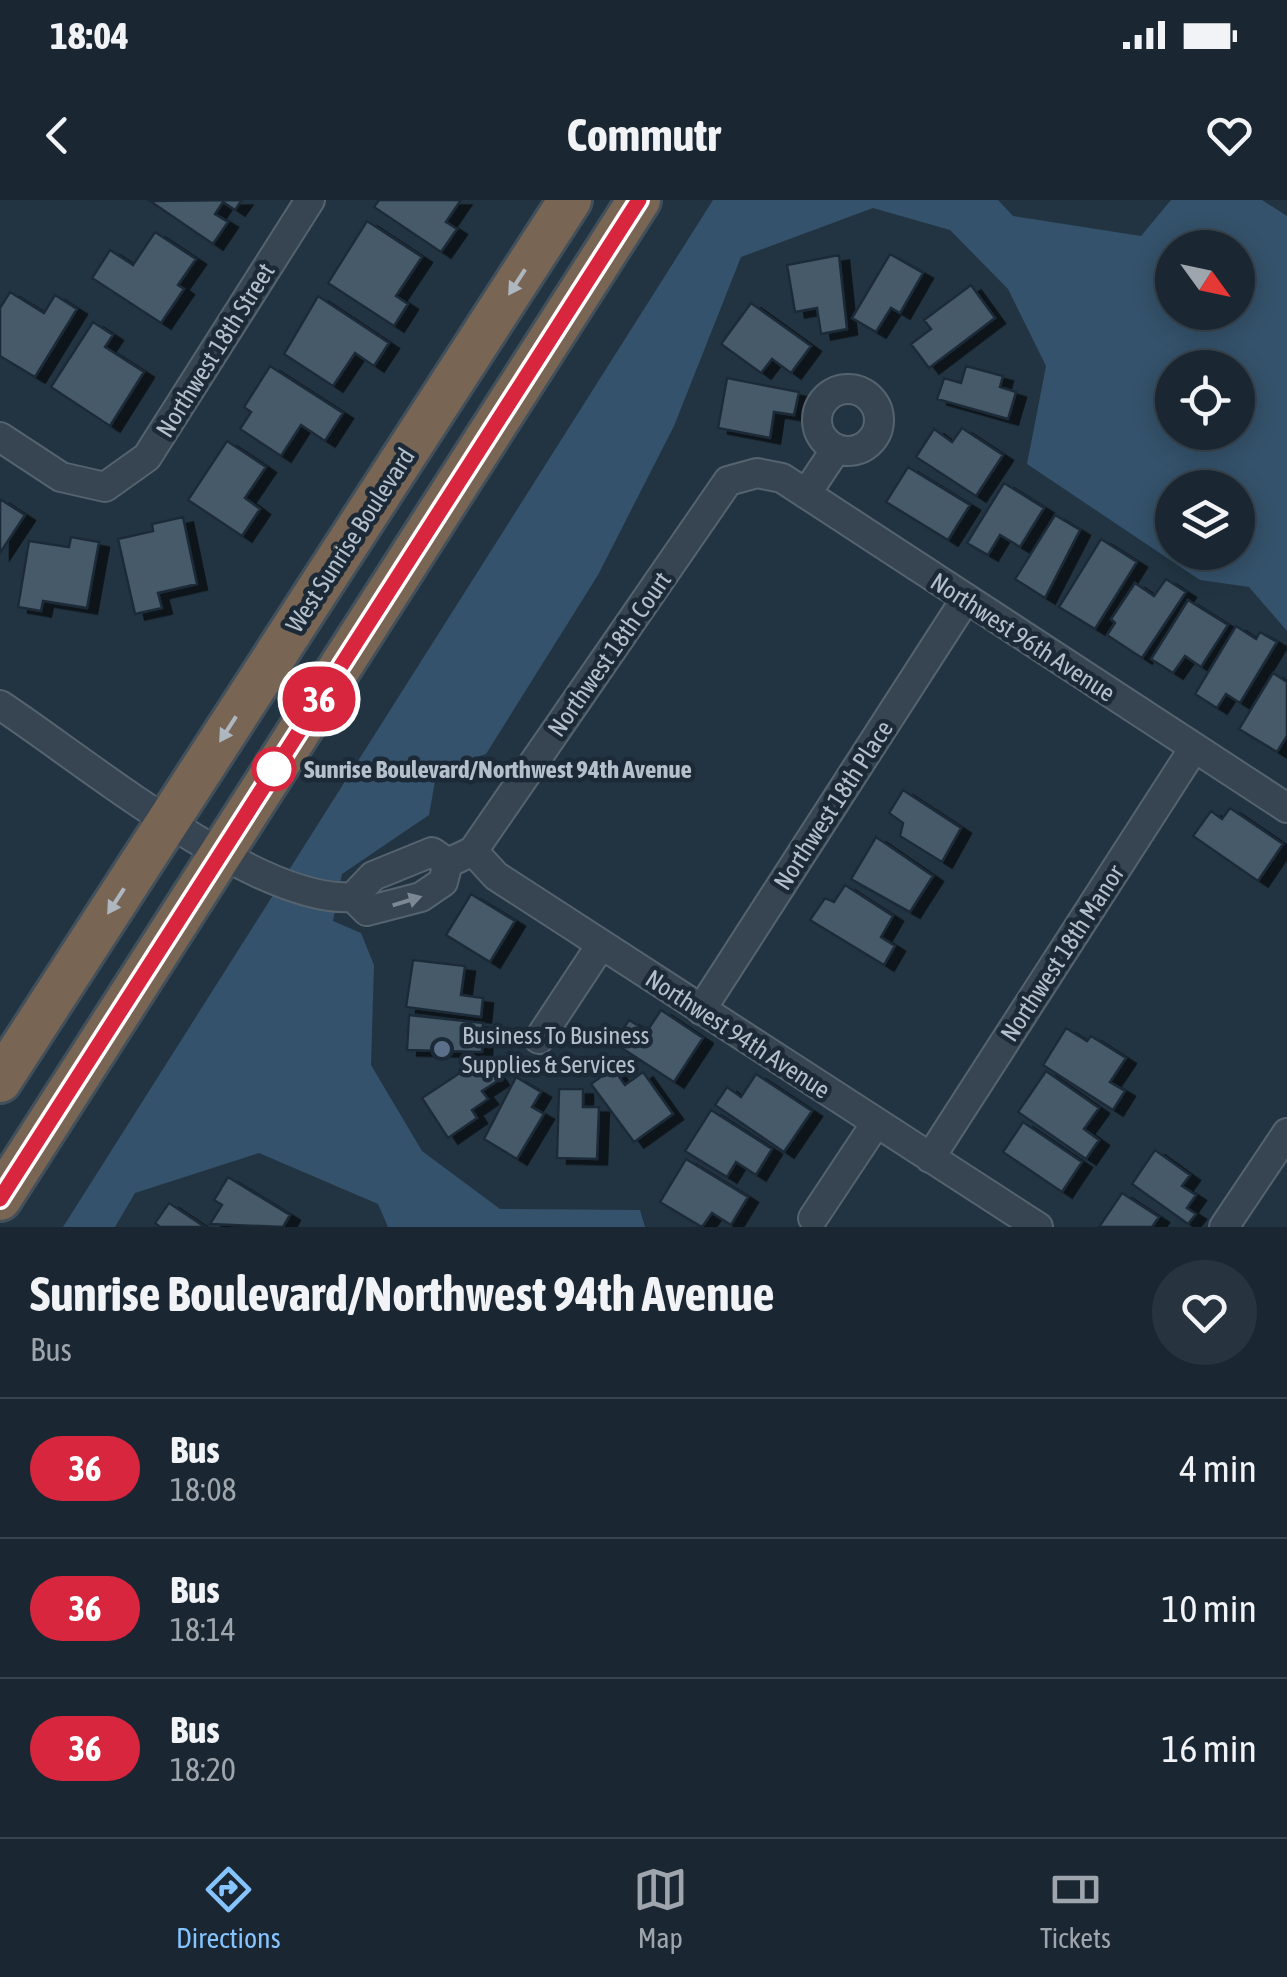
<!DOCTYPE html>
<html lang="en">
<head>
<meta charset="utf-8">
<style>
	:root { --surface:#1a2732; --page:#27333e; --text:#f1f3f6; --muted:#9fa5ac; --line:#38444d; --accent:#86c4ff }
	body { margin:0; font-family:"Asap Condensed",sans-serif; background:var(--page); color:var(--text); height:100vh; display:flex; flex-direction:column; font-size:38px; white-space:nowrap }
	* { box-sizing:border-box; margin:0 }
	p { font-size:32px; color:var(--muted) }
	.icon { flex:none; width:55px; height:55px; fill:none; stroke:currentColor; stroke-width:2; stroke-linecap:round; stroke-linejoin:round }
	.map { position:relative; height:1027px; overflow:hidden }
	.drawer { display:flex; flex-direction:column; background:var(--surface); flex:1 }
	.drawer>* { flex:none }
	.badge { padding:0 20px; border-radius:32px; font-size:35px; line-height:65px }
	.needle { width:65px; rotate:123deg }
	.controls { position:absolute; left:1155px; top:30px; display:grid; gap:20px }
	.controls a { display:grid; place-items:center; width:100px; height:100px; border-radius:50%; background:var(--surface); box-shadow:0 5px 25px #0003,0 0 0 2px var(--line); font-size:50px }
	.map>.badge { position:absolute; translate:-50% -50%; box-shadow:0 0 0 5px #fff }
	.round { display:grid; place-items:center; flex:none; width:105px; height:105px; border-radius:52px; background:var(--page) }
	.head { display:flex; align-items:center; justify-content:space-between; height:170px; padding:0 30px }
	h1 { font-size:48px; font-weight:700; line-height:75px }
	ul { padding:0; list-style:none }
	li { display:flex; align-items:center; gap:30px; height:140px; padding:0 30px; border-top:2px solid var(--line) }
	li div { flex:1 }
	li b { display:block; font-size:38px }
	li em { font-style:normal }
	li .badge { min-width:110px; font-weight:700; text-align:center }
	.status { display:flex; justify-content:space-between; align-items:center; height:70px; padding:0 50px; background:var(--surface); direction:ltr }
	.status svg { height:28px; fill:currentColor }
	header { display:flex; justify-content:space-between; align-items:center; height:130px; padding:0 30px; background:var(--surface); font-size:45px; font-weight:700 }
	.tab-bar { display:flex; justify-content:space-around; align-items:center; height:140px; border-top:2px solid var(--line); background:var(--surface); font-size:28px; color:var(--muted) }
	.tab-bar a { display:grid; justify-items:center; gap:5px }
	.tab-bar .active { color:var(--accent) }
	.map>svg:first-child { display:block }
	.water { fill:#34526b; fill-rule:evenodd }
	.building { fill:#465a69; stroke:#1e2c39; stroke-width:2.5; filter:url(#shadow) }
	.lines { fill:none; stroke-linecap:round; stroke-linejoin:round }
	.minor-casing { stroke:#55636f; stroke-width:32 }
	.highway-casing { stroke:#42505c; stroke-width:48 }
	.minor { stroke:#374552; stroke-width:28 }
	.highway { stroke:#796553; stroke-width:42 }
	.oneway { fill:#aeb7c0 }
	.oneway2 { fill:#7c8995 }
	.line-casing { stroke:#fff; stroke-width:22 }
	.line { stroke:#d7263d; stroke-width:15 }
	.stop-dot { fill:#fff; stroke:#d7263d; stroke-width:5 }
	.service-dot { fill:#5c6f8a; stroke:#1c2a37; stroke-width:4 }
	.labels { text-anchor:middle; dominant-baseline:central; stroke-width:9; stroke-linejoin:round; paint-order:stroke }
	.street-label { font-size:25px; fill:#b4c0cc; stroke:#1c2a37 }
	.stop-label { font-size:25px; font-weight:bold; fill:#b4c0cc; stroke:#1c2a37; text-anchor:start }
	.poi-label { font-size:25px; fill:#b4c0cc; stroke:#1c2a37; text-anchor:start }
</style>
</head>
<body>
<div class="status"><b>18:04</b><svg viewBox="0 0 49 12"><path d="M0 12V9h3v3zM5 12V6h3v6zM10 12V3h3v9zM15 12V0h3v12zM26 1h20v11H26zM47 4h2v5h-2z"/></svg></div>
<header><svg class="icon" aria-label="back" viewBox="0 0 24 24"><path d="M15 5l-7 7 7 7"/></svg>Commutr<svg class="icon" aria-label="heart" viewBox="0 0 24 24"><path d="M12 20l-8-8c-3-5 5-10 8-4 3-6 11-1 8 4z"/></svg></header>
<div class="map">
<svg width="1287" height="1027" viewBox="0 0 1287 1027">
	<defs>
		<filter id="shadow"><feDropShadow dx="10" dy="5.5" stdDeviation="0" flood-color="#0009"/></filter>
	</defs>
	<rect width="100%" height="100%" fill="#223442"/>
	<path class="water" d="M713,0H998L1013,16L1141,36L1171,0H1262L1287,16V431L1249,387L1200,380L1027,264L1046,166L1008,89L950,30L873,8L741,57L674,226L598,375L486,554L437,570L429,615L342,674L333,721L361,733L374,765L371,865L422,951L500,1009L640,1010L645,1027H388L378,1004L259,953L135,993L115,1027H63ZM1172,48H1238V112H1172ZM1172,168H1238V232H1172ZM1172,288H1238V352H1172Z"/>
	<path class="building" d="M242,0L235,10L223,2L215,14L228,22L213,44L150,1Z
		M379,0H461L446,22L457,29L441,52L374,7Z
		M367,21L422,57L396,96L408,104L394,126L328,83Z
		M155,32L196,59L178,85L184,89L161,123L92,78L110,50L133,65Z
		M890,54L923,73L900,113L891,108L876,132L852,118Z
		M839,55L847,129L821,134L817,108L795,112L787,65Z
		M971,85L995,118L929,168L911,144L931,129L924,120Z
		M10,92L44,113L55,95L77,109L35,177L0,156V108Z
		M318,96L389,143L374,166L355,153L333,186L284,154Z
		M751,103L811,146L791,173L772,159L761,173L721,144Z
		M93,122L113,135L105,147L144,172L110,226L51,187Z
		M270,166L343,213L325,241L301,225L281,256L240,229L251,212L244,207Z
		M966,166L1003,176L1000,187L1016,192L1008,219L937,199L944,178L961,183Z
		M727,178L799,192L794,215L774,212L770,238L718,228Z
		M962,228L1003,255L976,296L916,257L934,229L952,242Z
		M227,241L266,267L245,298L260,309L242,336L188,300Z
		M908,267L970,305L948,340L886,302Z
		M1004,283L1044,308L1020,347L1000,335L988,355L967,343Z
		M0,299L25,315L0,353Z
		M1055,315L1080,330L1045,398L1015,379Z
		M183,317L197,384L158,393L162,408L135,414L118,339L153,331L152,324Z
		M71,337L99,342L87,408L43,401L41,411L18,407L29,341L69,347Z
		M1101,339L1137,362L1095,429L1059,407Z
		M1166,379L1186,392L1142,458L1107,435L1115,423L1111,419L1135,383L1154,396Z
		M1188,400L1228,425L1201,467L1185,456L1173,473L1151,459Z
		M1236,426L1256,439L1260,432L1277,442L1240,503L1226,494L1217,508L1195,494Z
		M1273,473L1287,482V536L1277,552L1239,529Z
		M903,590L961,628L942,662L900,636L903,623L889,613Z
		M1230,608L1283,644L1258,681L1193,636L1211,611L1222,619Z
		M876,637L933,676L910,712L851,679Z
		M845,685L893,716L881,737L895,746L884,765L810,720L825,698L834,702Z
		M471,694L515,721L490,762L446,735Z
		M413,760L465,766L461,795L483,798L481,817L406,807Z
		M661,810L703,838L674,882L614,843L629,820L647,831Z
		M409,815L483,823L482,852L407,850Z
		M1066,828L1087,841L1091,836L1126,858L1110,882L1125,891L1113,910L1043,865Z
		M484,857L499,880L482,891L488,899L472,910L477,918L448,938L422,898Z
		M613,868L625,885L643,872L673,914L634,942L591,884Z
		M1046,871L1099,908L1084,929L1099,940L1086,959L1018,912Z
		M756,874L812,911L784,952L715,905L727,887L741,897Z
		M516,877L541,892L532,907L544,914L517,959L484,939Z
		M559,889H583V907H599L597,959L557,958Z
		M711,910L772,949L756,975L736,962L727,977L685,951Z
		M1023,922L1082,962L1062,992L1003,952Z
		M1155,950L1190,975L1182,986L1196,995L1187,1008L1196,1014L1188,1024L1132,984Z
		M686,959L748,997L731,1025L712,1013L702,1027L660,1002Z
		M228,977L290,1015L283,1027L210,1024L222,1005L214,1000Z
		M1122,993L1159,1017L1152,1027H1099Z
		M169,1003L205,1027H160L155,1023Z"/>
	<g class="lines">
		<defs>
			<path id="minor" d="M817 220a31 31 0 1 1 62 0a31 31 0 1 1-62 0Z
				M0,237L61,277L105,287L147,257L310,0
				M806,294L836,249
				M0,505C81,558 258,705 353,697L373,676L432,652L448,663
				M473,651L728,281L757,273L782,278L1287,608
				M448,663L473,651L496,676L1038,1027
				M353,697L367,711L421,697L443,682L448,663
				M701,810L965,400
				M539,839L601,745
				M930,958L1194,548
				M813,1018L876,923
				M1224,1027L1287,933"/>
			<path id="highway" d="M0,881L570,0
				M0,999L639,0"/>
		</defs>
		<use href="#minor" class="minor-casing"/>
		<use href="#highway" class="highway-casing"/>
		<use href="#minor" class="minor"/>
		<use href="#highway" class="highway"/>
	</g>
	<defs><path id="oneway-solid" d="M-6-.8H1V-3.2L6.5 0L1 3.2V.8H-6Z" transform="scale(2.5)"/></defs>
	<g class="oneway">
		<use href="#oneway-solid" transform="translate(517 82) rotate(123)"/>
		<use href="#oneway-solid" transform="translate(228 529) rotate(123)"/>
		<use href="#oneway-solid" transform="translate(116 701) rotate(123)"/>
	</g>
	<use class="oneway2" href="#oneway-solid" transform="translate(407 701) rotate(-17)"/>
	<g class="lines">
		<defs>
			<path id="line" d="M0,999L639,0"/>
		</defs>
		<use href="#line" class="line-casing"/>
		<use href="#line" class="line"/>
	</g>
	<circle class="stop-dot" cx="274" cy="569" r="20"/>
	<circle class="service-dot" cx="442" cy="849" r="10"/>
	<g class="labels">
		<g class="street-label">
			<text transform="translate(215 150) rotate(-58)">Northwest 18th Street</text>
			<text transform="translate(350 340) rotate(-57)">West Sunrise Boulevard</text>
			<text transform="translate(1023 437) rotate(33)">Northwest 96th Avenue</text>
			<text transform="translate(609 454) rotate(-55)">Northwest 18th Court</text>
			<text transform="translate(833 605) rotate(-57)">Northwest 18th Place</text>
			<text transform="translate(1062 753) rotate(-57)">Northwest 18th Manor</text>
			<text transform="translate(738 834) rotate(33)">Northwest 94th Avenue</text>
		</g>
		<g class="stop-label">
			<text x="304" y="569">Sunrise Boulevard/Northwest 94th Avenue</text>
		</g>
		<g class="poi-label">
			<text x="462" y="835">Business To Business<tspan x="462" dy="29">Supplies &amp; Services</tspan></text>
		</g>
	</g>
</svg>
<div class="controls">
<a><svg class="needle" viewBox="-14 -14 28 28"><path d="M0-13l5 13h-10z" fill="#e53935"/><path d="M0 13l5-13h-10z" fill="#9fa5ac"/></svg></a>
<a><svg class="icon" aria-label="locate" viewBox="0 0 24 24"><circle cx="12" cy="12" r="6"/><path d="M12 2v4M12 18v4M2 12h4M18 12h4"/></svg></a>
<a><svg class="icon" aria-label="layers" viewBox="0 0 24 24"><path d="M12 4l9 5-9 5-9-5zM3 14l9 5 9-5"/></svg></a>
</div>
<b class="badge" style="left:319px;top:499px;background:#d7263d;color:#fff">36</b>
</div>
<section class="drawer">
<div class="head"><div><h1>Sunrise Boulevard/Northwest 94th Avenue</h1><p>Bus</p></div><a class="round"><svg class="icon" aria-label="heart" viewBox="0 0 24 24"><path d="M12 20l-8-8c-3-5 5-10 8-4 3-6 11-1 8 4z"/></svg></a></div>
<ul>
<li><span class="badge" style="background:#d7263d;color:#fff">36</span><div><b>Bus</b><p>18:08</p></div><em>4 min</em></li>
<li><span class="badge" style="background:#d7263d;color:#fff">36</span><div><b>Bus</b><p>18:14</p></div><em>10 min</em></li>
<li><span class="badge" style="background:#d7263d;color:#fff">36</span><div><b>Bus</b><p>18:20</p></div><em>16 min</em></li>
</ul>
</section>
<nav class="tab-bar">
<a class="active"><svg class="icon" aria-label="directions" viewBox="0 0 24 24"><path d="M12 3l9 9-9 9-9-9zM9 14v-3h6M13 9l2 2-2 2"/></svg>Directions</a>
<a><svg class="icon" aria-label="map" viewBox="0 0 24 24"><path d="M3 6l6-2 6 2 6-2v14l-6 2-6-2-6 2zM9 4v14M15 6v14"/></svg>Map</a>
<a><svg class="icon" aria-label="tickets" viewBox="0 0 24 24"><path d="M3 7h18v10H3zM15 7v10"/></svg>Tickets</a>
</nav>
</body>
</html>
